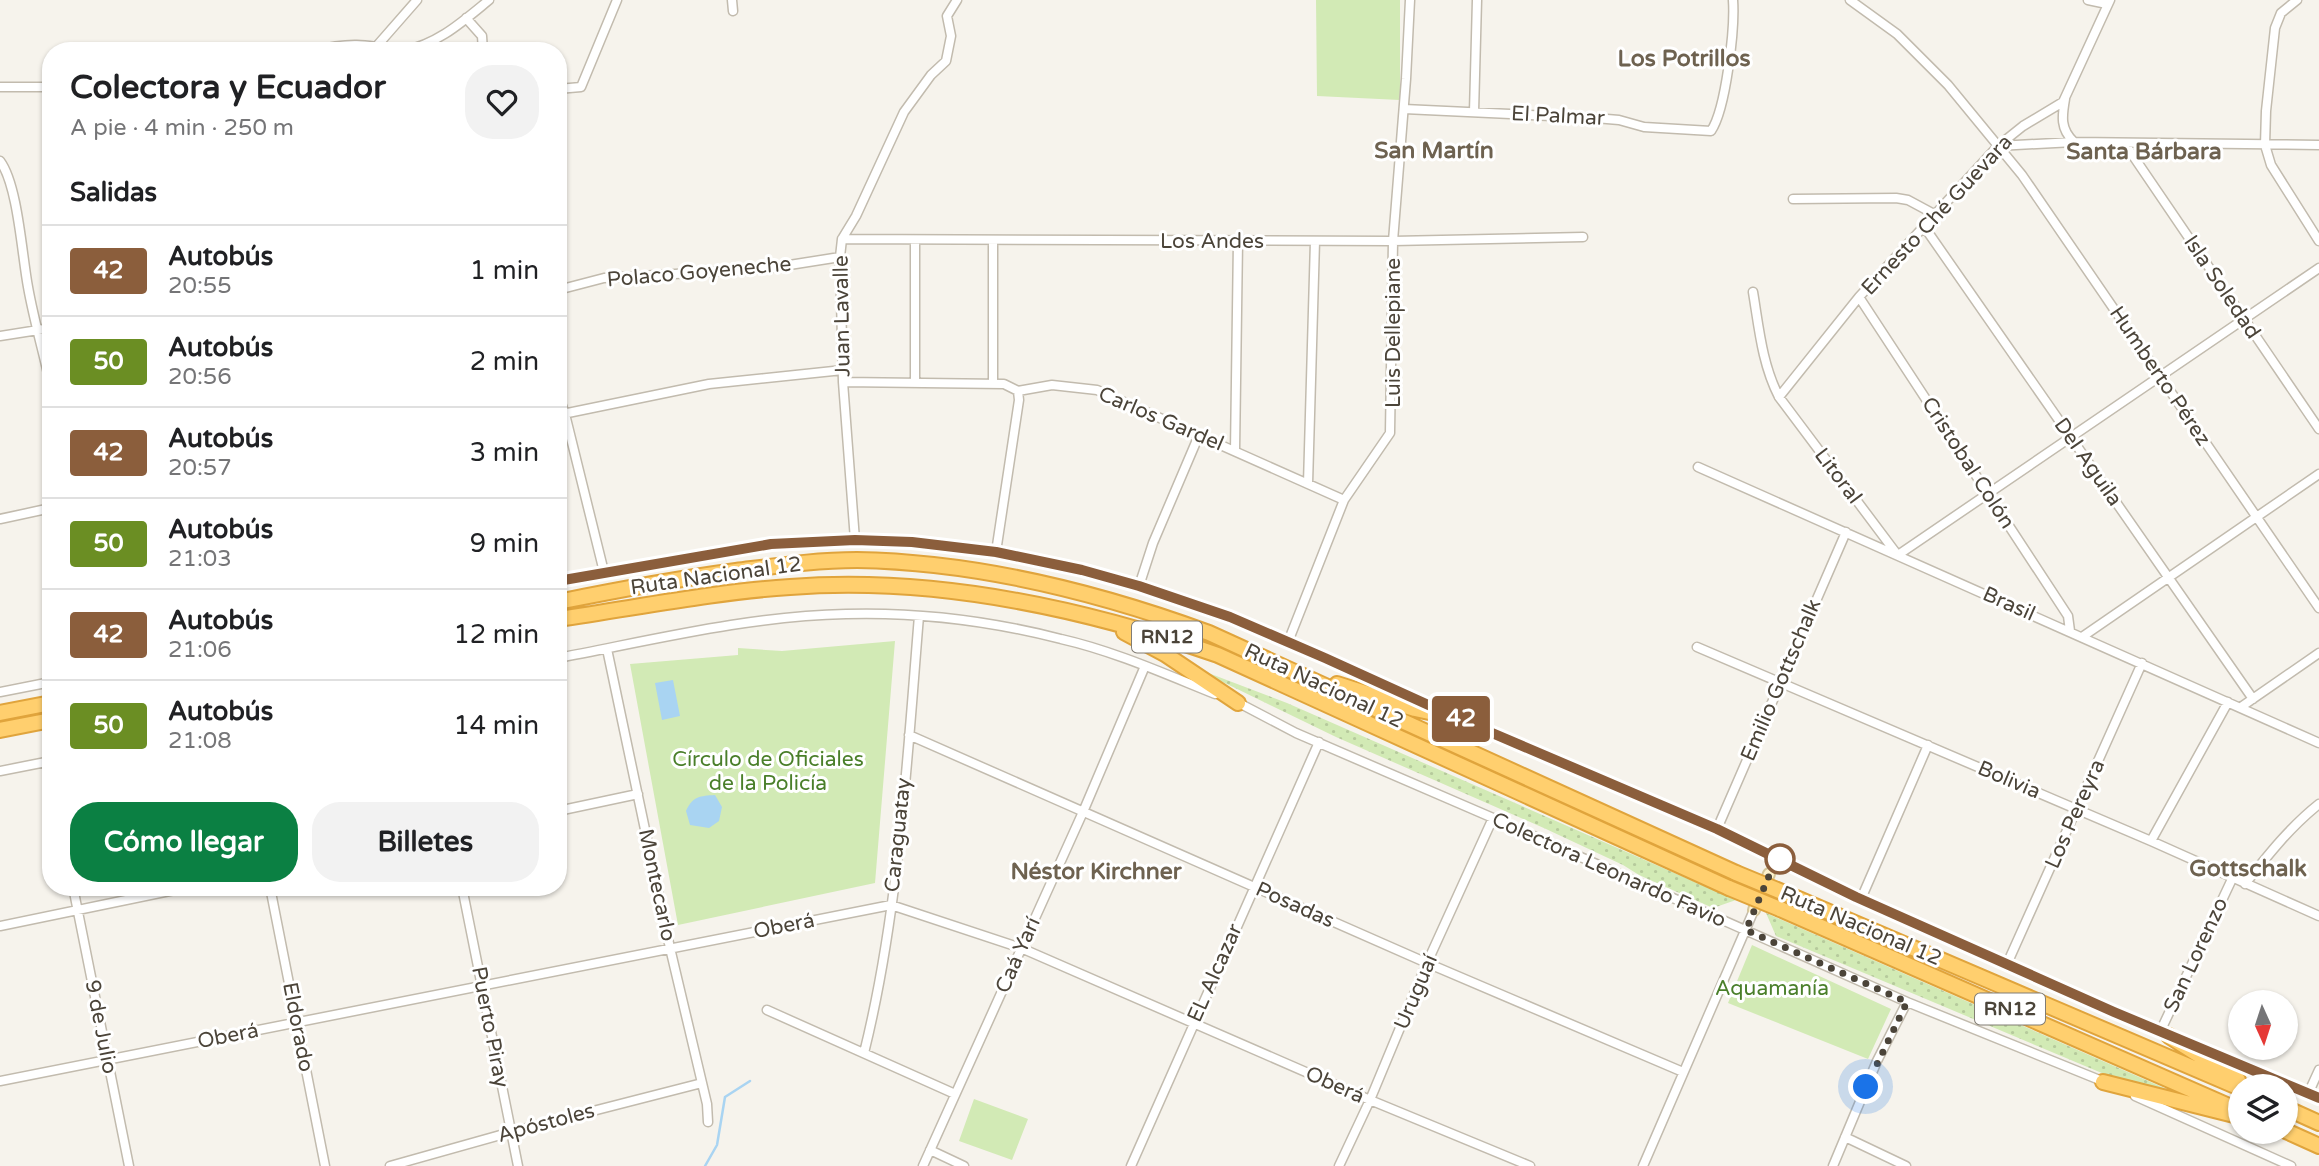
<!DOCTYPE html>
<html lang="es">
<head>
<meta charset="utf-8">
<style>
	:root { --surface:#fff; --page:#f2f2f2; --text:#202124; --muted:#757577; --line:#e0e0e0; --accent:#0b8043 }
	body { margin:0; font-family:"Varela Round",sans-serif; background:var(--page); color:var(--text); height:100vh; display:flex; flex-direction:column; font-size:26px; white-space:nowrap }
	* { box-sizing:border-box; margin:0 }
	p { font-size:23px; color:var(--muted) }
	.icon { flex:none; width:38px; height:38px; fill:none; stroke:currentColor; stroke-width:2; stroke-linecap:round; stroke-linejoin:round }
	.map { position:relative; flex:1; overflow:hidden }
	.side { position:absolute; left:42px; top:42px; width:525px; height:854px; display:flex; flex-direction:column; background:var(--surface); border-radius:28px; box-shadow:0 2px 5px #0004 }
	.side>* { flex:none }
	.badge { padding:0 14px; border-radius:5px; font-size:24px; line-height:46px }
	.needle { width:46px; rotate:177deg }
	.controls { position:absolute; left:2228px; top:990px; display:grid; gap:14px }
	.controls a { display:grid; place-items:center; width:70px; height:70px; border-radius:50%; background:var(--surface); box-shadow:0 2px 5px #0004; font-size:35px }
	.you { position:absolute; width:35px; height:35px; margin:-18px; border:5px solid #fff; border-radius:50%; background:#1a73e8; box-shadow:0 0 0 10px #1a73e833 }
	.map>.badge { position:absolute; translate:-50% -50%; box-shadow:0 0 0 4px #fff }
	h2 { padding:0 28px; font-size:26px; line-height:63px }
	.round { display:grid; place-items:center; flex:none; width:74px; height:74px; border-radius:28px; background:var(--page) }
	.headline { display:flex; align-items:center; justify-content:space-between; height:119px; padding:0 28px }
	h1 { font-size:33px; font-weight:700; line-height:52px }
	.button { display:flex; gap:14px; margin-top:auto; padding:14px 28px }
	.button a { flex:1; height:80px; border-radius:28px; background:var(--accent); color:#fff; font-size:28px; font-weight:700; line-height:80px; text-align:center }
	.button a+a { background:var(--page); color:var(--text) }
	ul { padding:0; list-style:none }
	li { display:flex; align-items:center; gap:21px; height:91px; padding:0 28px; border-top:2px solid var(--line) }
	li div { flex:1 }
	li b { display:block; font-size:26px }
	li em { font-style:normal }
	li .badge { min-width:77px; font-weight:700; text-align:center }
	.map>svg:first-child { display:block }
	.grass { fill:url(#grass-dots) }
	.park { fill:#d2eab5 }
	.water { fill:#a9d4f2 }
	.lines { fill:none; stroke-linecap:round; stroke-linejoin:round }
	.stream { stroke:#a9d4f2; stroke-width:2.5 }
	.street-casing { stroke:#c2bbae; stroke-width:11 }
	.secondary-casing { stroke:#d6c79b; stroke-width:14 }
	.highway-casing { stroke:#e0a43c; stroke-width:18 }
	.street { stroke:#fff; stroke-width:8 }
	.secondary { stroke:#fff3cd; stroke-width:10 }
	.highway { stroke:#ffcf6e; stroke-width:14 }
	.highway-bridge-casing { stroke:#e0a43c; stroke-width:18; stroke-linecap:butt }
	.highway-bridge { stroke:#ffcf6e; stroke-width:14 }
	.line-casing { stroke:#fff; stroke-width:16 }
	.line { stroke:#8b5e3c; stroke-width:10 }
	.walk { stroke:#4b4439; stroke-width:7; stroke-dasharray:0 12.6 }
	.stop-dot { fill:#fff; stroke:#8b5e3c; stroke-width:3.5 }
	.labels { text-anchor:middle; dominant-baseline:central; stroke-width:6; stroke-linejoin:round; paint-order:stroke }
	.shield { fill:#fff; stroke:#817c74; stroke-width:2 }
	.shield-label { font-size:19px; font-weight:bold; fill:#4b4439 }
	.street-label { font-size:21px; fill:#4b4439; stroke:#fff }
	.park-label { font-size:21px; fill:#4a7f2a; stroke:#fff }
	.neighbourhood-label { font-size:23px; font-weight:bold; fill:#6e6250; stroke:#fff }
</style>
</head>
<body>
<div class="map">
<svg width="2319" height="1166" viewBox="0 0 2319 1166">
	<defs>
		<pattern id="grass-dots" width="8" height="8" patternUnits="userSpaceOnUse" patternTransform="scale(1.75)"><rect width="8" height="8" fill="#d2eab5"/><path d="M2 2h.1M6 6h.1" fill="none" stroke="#b6ca9c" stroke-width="1.8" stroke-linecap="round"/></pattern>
	</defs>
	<rect width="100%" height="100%" fill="#f6f3ec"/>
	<path class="grass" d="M1190,666L1287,703L1736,900L1713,908L1639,875L1623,865L1546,829L1336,737Z
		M1766,913L2171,1091L2128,1084L1776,936Z"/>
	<path class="park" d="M1316,0H1400V100L1317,96Z
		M895,641L875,883L678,925L630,664L738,655V648L782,651Z
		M1752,945L1891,1009L1868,1059L1728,1003Z
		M974,1099L1028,1119L1012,1160L959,1141Z"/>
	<path class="water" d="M673,680L680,716L662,720L655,683Z
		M715,795L722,807L719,821L709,828L690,825L686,811C693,796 700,796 715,795Z"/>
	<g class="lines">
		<path class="stream" d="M705,1166L717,1145L725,1097L750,1081"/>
		<defs>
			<path id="street" d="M732,0L733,11
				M1850,0L1897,34L1948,85L2022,175L2319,608
				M2088,0L2107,4
				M2297,0L2281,13L2275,28L2266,111L2265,145L2271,165L2319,241
				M466,18L482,36L483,51
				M375,48L417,0
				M314,51C348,42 365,44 400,51
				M403,51C438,44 462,22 489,0
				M0,87H51
				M558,89L581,87L617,0
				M2065,99C2062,116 2060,129 2074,142
				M1404,109L1595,118L1619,120L1644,127L1711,131C1726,109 1735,28 1733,0
				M1474,112L1477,0
				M2125,144L2319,429
				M1998,146L2074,142L2319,145
				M0,161C18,185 22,256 28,287C34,321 44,354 51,387
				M1793,199L1896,198L1908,200L1934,214
				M1923,225L2253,699
				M842,239L1393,241L1583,237
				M915,240V381
				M993,241V384
				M558,290L604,278L764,269L840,257
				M1753,292C1759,328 1762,364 1779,397L1896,553
				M1859,297L2068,616L2070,631
				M0,336L51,328
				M843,382L1004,384L1018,391L1052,385L1097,390L1344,500
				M558,395L565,414L604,572
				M1779,397L1859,297L1998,146L2023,126L2063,102L2110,0
				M558,415L709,384L843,370
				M1235,451L1238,241
				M1698,467L2319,743
				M1308,484L1315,241
				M0,519L51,508
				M855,540L843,382L840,257L842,239L856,216L904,112L931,75L946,61L951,36L947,16L957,0
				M996,552L1019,400L1018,391
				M1898,555L2319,268
				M558,581C656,562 756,540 857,540C984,540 1109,573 1228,617C1299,643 1368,677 1436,708
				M1139,586L1153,543L1199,435
				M2082,637L2319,474
				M1288,642L1344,500L1390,433L1393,241L1406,79L1410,0
				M1697,647L2151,841L2319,916
				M607,649L670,948L707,1104L708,1122
				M558,658C653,640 749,616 846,614C918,612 991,621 1061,639C1114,651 1165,674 1215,694
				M0,692L51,682
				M1237,702L1296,733L1493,818L1907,1002L2107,1083
				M2241,707L2319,653
				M1455,717L1717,829L1856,897L2171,1037
				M909,735L1427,963L1683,1072
				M48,762L51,776
				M0,771L51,761
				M558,811L638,794
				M1717,829L1846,532
				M2151,841L2228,702
				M2245,884C2268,855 2290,827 2319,804
				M73,887L129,1166
				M270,887L325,1166
				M462,887L518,1166
				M1861,899L1928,745
				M0,926L189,887
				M2007,964L2142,663
				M767,1010L955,1094
				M2160,1032L2232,879
				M2199,1049L2319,1098
				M864,1053C899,912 907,760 919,616
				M0,1081L891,905L1021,948L1370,1100L1530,1166
				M2308,1094L2319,1070
				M2135,1096L2291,1166
				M1845,1137L1906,1166
				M930,1150L964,1166
				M390,1166L511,1132L702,1083
				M923,1166L1083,812L1145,666
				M1131,1166L1319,742
				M1339,1166L1370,1100L1427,963L1493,818
				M1643,1166L1754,910
				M1833,1166L1877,1061L1907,1002"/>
			<path id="secondary" d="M1754,910L1769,874"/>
			<path id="highway" d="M558,602C617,590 676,579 736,571C776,566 817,560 857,560C977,562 1097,592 1209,633L1736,873
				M558,619C635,608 713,592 790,587C934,576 1083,608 1218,655L1729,888
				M1124,632L1165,654L1238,703
				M1337,684L1415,709L1457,718
				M0,713L51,703
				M0,730L51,720
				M1787,894L2240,1088
				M1780,909L2240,1111
				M2169,1036L2238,1080
				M2103,1082L2234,1115
				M2286,1108L2319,1123
				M2286,1131L2319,1146"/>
		</defs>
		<use href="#street" class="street-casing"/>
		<use href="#secondary" class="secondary-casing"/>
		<use href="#highway" class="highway-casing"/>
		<use href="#street" class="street"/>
		<use href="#secondary" class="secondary"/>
		<use href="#highway" class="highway"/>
		<defs>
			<path id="highway-bridge" d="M1736,873L1787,894
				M1729,888L1780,909"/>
		</defs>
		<use href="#highway-bridge" class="highway-bridge-casing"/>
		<use href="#highway-bridge" class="highway-bridge"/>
	</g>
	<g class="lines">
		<defs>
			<path id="line" d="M558,581L771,544L855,540L912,542L996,552L1082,570L1139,586L1230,617L1325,658L1457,718L1717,829L1856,897L2114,1012L2319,1098"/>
		</defs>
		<use href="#line" class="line-casing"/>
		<use href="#line" class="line"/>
		<path class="walk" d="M1780,859L1777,857L1746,930L1907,1002L1866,1087"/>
	</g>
	<circle class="stop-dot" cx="1780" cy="859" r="14"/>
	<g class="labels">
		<g class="shield">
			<rect x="1132" y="621.5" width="70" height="31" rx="5"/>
			<rect x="1975" y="993.5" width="70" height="31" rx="5"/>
		</g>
		<g class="shield-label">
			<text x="1167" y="637">RN12</text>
			<text x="2010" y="1009">RN12</text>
		</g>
		<g class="street-label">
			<text transform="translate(1558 116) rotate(3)">El Palmar</text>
			<text transform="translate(1937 215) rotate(-47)">Ernesto Ché Guevara</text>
			<text x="1212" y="241">Los Andes</text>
			<text transform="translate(699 272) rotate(-5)">Polaco Goyeneche</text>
			<text transform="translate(2222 287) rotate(56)">Isla Soledad</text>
			<text transform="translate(842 316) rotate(-91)">Juan Lavalle</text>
			<text transform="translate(1393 333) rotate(-90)">Luis Dellepiane</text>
			<text transform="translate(2160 376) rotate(56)">Humberto Pérez</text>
			<text transform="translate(1161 419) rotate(23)">Carlos Gardel</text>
			<text transform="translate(2088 462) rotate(55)">Del Aguila</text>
			<text transform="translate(1968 463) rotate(57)">Cristobal Colón</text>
			<text transform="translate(1838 476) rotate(53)">Litoral</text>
			<text transform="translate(716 576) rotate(-8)">Ruta Nacional 12</text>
			<text transform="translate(2009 604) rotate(24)">Brasil</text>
			<text transform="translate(1781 680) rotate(-67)">Emilio Gottschalk</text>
			<text transform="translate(1324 686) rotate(25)">Ruta Nacional 12</text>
			<text transform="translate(2009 780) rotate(23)">Bolivia</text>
			<text transform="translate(2075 814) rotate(-66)">Los Pereyra</text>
			<text transform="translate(898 835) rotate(-84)">Caraguatay</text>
			<text transform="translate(1609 870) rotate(24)">Colectora Leonardo Favio</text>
			<text transform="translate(657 885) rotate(78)">Montecarlo</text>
			<text transform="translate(1295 905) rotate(24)">Posadas</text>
			<text transform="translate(784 926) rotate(-11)">Oberá</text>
			<text transform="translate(1861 926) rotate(23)">Ruta Nacional 12</text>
			<text transform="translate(1018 955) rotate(-66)">Caá Yarí</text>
			<text transform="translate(2196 955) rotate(-65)">San Lorenzo</text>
			<text transform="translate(1215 973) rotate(-66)">EL Alcazar</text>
			<text transform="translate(1416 992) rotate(-67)">Uruguaí</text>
			<text transform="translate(101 1027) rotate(79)">9 de Julio</text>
			<text transform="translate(298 1027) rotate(79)">Eldorado</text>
			<text transform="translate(490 1027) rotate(79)">Puerto Piray</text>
			<text transform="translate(228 1036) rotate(-11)">Oberá</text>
			<text transform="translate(1335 1085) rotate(24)">Oberá</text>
			<text transform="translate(546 1123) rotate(-15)">Apóstoles</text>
		</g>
		<g class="park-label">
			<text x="768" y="759">Círculo de Oficiales<tspan x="768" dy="24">de la Policía</tspan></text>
			<text x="1772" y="988">Aquamanía</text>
		</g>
		<g class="neighbourhood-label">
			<text x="1684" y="59">Los Potrillos</text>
			<text x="1434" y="151">San Martín</text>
			<text x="2144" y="152">Santa Bárbara</text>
			<text x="2248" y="869">Gottschalk</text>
			<text x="1096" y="872">Néstor Kirchner</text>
		</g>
	</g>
</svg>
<div class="controls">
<a><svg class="needle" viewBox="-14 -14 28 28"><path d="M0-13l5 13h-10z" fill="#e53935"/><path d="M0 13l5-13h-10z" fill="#757577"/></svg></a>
<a><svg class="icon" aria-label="layers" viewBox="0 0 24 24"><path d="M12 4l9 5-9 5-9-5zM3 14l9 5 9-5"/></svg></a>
</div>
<div class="you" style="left:1866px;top:1087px"></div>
<b class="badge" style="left:1461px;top:719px;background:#8b5e3c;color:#fff">42</b>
<section class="side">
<div class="headline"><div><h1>Colectora y Ecuador</h1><p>A pie · 4 min · 250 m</p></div><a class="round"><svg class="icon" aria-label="heart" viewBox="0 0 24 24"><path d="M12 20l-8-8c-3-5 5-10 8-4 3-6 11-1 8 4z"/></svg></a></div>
<h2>Salidas</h2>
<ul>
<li><span class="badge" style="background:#8b5e3c;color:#fff">42</span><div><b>Autobús</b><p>20:55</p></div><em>1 min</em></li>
<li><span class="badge" style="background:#6b8e23;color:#fff">50</span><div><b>Autobús</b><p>20:56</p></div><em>2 min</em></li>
<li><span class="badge" style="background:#8b5e3c;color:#fff">42</span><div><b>Autobús</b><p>20:57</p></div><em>3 min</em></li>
<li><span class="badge" style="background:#6b8e23;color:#fff">50</span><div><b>Autobús</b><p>21:03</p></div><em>9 min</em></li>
<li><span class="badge" style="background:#8b5e3c;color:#fff">42</span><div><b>Autobús</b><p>21:06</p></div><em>12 min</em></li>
<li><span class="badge" style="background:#6b8e23;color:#fff">50</span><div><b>Autobús</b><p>21:08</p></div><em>14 min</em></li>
</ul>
<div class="button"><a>Cómo llegar</a><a>Billetes</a></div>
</section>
</div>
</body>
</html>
